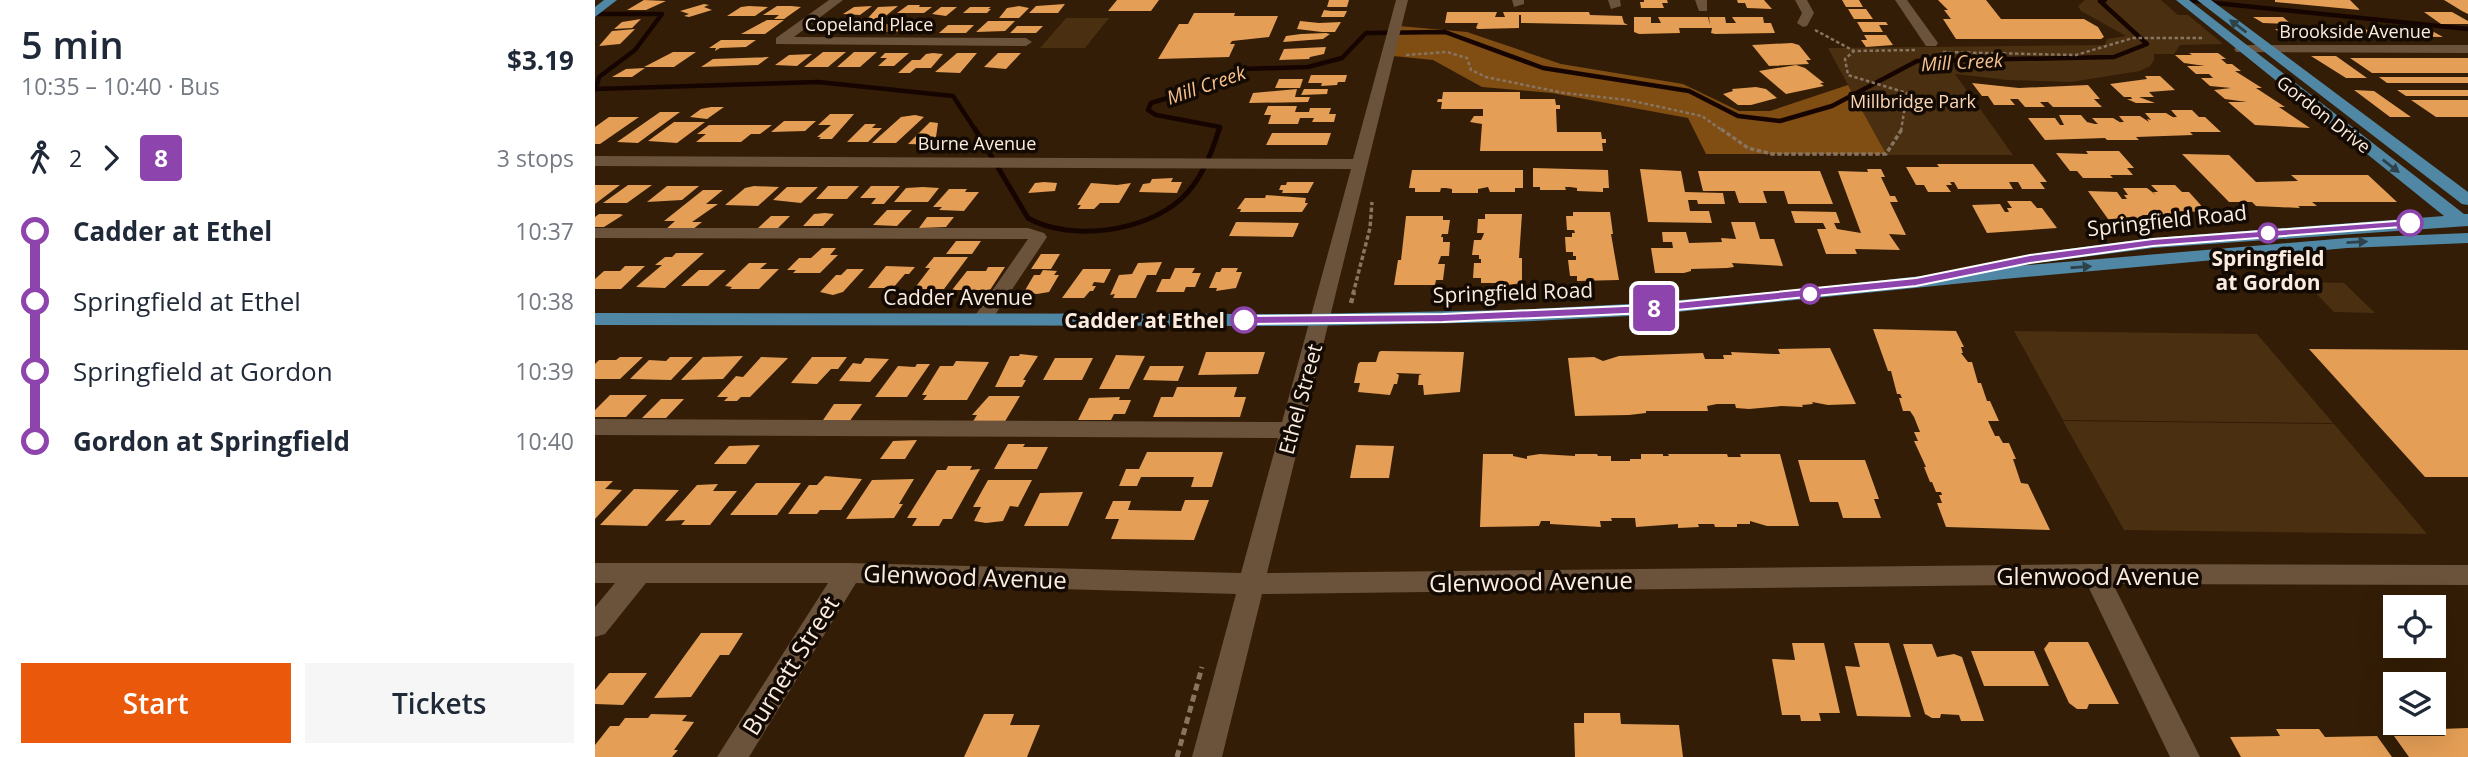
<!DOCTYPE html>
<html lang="en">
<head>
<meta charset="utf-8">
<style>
	:root { --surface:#fff; --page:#f6f6f7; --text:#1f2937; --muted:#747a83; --accent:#ea580c }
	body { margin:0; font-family:"Open Sans",sans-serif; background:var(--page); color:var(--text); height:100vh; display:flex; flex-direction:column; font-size:26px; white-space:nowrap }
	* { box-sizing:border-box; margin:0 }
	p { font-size:23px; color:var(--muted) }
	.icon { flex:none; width:38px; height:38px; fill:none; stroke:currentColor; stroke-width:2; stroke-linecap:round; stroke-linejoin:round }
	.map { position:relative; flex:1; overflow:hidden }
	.side { display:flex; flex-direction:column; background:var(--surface); width:595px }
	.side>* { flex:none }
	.badge { padding:0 14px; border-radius:5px; font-size:24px; line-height:46px }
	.buttons { position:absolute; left:1788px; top:595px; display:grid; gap:14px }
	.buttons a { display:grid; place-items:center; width:63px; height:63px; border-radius:0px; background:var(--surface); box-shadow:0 7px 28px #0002; font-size:35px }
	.map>.badge { position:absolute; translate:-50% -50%; box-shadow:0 0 0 4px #fff }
	.legs { display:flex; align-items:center; gap:10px; height:77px; padding:0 21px; font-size:23px }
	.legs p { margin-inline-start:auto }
	.overview { display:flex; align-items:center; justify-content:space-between; height:119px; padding:0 21px }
	h1 { font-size:38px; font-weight:600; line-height:52px }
	.action { display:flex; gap:14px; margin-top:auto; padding:14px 21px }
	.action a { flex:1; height:80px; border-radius:0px; background:var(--accent); color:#fff; font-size:28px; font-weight:600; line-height:80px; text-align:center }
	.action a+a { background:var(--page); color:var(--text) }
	ul { padding:0 21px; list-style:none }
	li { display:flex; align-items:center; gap:24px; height:70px; font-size:26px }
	li i { display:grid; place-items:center; width:10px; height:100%; margin:0 9px; background:currentColor }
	li i::after { content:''; width:18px; height:18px; margin:-9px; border:5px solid; border-radius:50%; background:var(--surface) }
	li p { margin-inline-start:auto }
	li:first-child i { background:linear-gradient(#0000 50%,currentColor 0) }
	li:last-child i { background:linear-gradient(currentColor 50%,#0000 0) }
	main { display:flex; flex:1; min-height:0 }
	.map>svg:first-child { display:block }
	.green { fill:#4b2f11 }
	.forest { fill:#804d12 }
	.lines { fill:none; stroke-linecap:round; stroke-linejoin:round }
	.stream-far1 { stroke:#160400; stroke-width:4.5 }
	.stream { stroke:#160400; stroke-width:5 }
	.building { fill:#e49e56 }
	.path-far3 { stroke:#877461; stroke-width:2.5; stroke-dasharray:3.5 2.5; stroke-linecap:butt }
	.path-far2 { stroke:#877461; stroke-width:3.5; stroke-dasharray:4.5 2.5; stroke-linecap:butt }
	.path-far1 { stroke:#877461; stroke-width:4.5; stroke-dasharray:5 3.5; stroke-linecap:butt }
	.path { stroke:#877461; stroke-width:5; stroke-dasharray:7 4.5; stroke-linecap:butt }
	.minor { fill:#6b523a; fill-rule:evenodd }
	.major { fill:#4f87a4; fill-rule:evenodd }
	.oneway { fill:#2e424b }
	.line-1 { fill:#8e44ad; stroke:#fff; stroke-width:2 }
	.stop-1-dot { fill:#fff; stroke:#8e44ad; stroke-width:3.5 }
	.labels { text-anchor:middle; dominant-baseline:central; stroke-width:7; stroke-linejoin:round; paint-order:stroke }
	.far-street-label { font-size:18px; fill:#fbecdf; stroke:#130a03 }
	.far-park-label { font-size:18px; fill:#fbd7b5; stroke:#130a03 }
	.far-water-label { font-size:19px; font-style:italic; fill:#f8c28e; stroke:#130a03 }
	.street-label { font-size:21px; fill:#fbecdf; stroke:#130a03 }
	.stop-label { font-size:21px; font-weight:bold; fill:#fbecdf; stroke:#130a03 }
	.near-street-label { font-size:24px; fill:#fbecdf; stroke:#130a03 }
</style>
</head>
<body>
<main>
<section class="side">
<div class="overview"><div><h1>5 min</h1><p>10:35 – 10:40 · Bus</p></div><b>$3.19</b></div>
<div class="legs"><svg class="icon" aria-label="walk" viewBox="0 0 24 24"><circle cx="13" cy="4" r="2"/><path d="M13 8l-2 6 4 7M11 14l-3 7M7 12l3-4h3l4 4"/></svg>2<svg class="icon" aria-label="forward" viewBox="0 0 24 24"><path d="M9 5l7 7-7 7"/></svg><b class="badge" style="background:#8e44ad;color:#fff">8</b><p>3 stops</p></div>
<ul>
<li><i style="color:#8e44ad"></i><b>Cadder at Ethel</b><p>10:37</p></li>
<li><i style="color:#8e44ad"></i><span>Springfield at Ethel</span><p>10:38</p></li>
<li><i style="color:#8e44ad"></i><span>Springfield at Gordon</span><p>10:39</p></li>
<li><i style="color:#8e44ad"></i><b>Gordon at Springfield</b><p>10:40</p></li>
</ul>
<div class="action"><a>Start</a><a>Tickets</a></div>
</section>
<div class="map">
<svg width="1873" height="757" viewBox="0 0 1873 757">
	<rect width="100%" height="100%" fill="#331d06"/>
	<path class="green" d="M1490,0H1566L1583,15H1593L1628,44L1585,45L1579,54H1559V60L1555,66L1545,71L1476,82L1412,80L1360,74L1418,155H1291L1233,48L1510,45L1512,39L1531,36L1486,11L1483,6Z
		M471,18H514L490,48H445Z
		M1710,282L1749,283L1780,313L1739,312Z
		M1419,331L1662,334L1738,423L1468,420Z
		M1468,421L1739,424L1832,534L1529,530Z"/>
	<path class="forest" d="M804,26L872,32L966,64L1088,84L1144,111H1175L1253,85L1291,154H1111L1093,118L957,93L887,87L838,60L798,56Z"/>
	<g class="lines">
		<path class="stream-far1" d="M1591,0L1873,29
			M0,14H67L40,50L4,77L1,89L223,82L358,96L381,131
			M624,131L625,127L561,115L553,110L556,103L603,89L647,69L713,67L747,58L771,33L850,32L948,68L1094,91L1143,116L1185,121L1237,106L1322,61L1519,57L1552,44L1505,1L1510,0"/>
		<path class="stream" d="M380,129L433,218C475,242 550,232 586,199C605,182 617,153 624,129"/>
	</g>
	<path class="building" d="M49,0L71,1L51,10H32Z
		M522,0H564L556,11H513Z
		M734,0H754L752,7H732Z
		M1049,0H1072L1073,3H1067L1069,8H1046L1045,2H1049Z
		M1142,0H1169L1177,9L1152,8L1150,3H1143Z
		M1247,0H1264L1268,7H1251Z
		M1343,0H1391L1406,19H1489L1503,27L1509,37L1506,39H1361L1348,19H1356L1349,10H1353Z
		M1680,0H1755L1765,10L1680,2Z
		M1849,0H1873V14L1867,11Z
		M109,4L114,5L109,7L117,10L94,17L89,16L94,14L85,11Z
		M470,4L463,13H434L441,6Z
		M313,5H325L324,7H337L329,13H302Z
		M182,6H196L206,7L189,19H179L184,15H168Z
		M277,6L265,15L248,14L259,7Z
		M303,6L282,23L262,22L267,18H273L283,7Z
		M424,6L434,8L424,18H404L412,8Z
		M146,7L154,6L173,7L160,16H132Z
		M346,7H362L351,16L337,14Z
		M375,7H396L393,9H396L392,13H368Z
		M1253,9H1271L1278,19H1259Z
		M729,10L736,11H752L749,17H726Z
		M852,12H902L900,17H910L908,12H994L995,15L1027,16L1029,23L1033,25L926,23V15H924V28L883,29L881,28L883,23H850Z
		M1829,12H1857L1873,21V24H1846Z
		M599,13H640L639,16H683L674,37L637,41L635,44H640L634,57L563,59L584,24H593Z
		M1039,17H1056V23H1066L1063,17H1113L1115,25L1114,17H1130L1131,23H1141L1137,17H1168L1169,23H1176L1180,33L1120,34L1116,33L1117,28H1084L1085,33L1044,34L1039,32Z
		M1658,17H1688L1696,24L1668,23Z
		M46,19L37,28L19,29L27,22Z
		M172,20H189L170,34H146Z
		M393,21H420L410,31L381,32Z
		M705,21L724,23L746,22L740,32H727L702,29Z
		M1262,22H1291L1293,25H1284L1288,32H1268Z
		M288,24L317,25L322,28L318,31L280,32Z
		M353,25H379L371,33H344Z
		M1729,25H1764L1782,36H1751Z
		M422,26H448L441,33H415Z
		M1782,28H1818L1823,31H1837L1848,37L1794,36Z
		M40,29L25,44L4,46L17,31Z
		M1680,29H1719L1730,37H1691Z
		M706,34L731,33L735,34L728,39L688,42L691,36Z
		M1269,35H1291L1298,45L1271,47L1266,40H1272Z
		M126,40H161L151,47L125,48L120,51L121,48H114Z
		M1197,43L1204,45L1216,60H1211L1214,64L1174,66L1157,45Z
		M731,47L729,54L715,57L714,59L684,60L689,49Z
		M78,52H101L79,67H49Z
		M228,52H251L233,67H209Z
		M259,52H282L265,67H242Z
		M290,53H314L299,66H283L292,58H285Z
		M338,53L348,54L336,68H321L315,73H303L317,60H325L331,54Z
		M362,53H382L365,73L340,72Z
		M403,53H426L411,69L389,67Z
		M1594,53H1623L1631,59H1626L1632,64H1637L1646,71H1640L1667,88H1661L1690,107H1684L1715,128L1660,125L1633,102H1652L1630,99L1619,90L1636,88L1615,86L1606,78H1618L1614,74H1601L1592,66H1610L1589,63L1580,55H1597Z
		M217,54L202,66L180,65L194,55Z
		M1716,56H1741L1772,78H1751Z
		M174,57L163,65L106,67L118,59Z
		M1755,58H1873V73H1777Z
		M1201,65L1210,68L1229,83H1225L1229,86L1191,94L1164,71Z
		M50,68L37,77H17L31,69Z
		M716,75H752L750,82H743L742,85L726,86L727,83H713Z
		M1550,76H1565L1580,90L1554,92L1559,97H1544L1560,103H1541L1532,99H1537L1536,97H1529L1515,84L1552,79Z
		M652,77L650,82H628L630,78Z
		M1784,77H1873V83H1792Z
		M684,79H708L705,88H680Z
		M1377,83L1424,88L1493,85L1505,99H1499L1507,107H1458L1453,102H1445L1450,107H1430L1423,99H1415L1420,105H1399L1393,96H1387Z
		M1161,87L1171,89L1182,98L1156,105H1143L1128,94L1138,91L1137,89Z
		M702,89L700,97H715L713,102L654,103L658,93Z
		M709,89H733L732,94L706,95Z
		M1759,90L1779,91L1816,117H1795Z
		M1802,90H1873V96H1811Z
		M848,92H925V99H960L961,105H965V109H961L962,132H1006L1007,139H1011V143H1007L1008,151H885L887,124L875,122L879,116H888V109H846L847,102H842L843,99H847Z
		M1816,100H1873V117H1841Z
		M673,106H702L700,112H714L715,108H736L734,114H741L739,122H717L719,118H705L703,124H673L676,115H669Z
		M116,107H129L112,119L95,117L106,109Z
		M1576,110H1597L1604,117H1610L1626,132H1595L1598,135L1541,137L1544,140H1512L1510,138L1450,140L1433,118H1460L1465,125H1469L1464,115H1486L1492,122L1500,124H1503L1497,118H1518L1528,124L1525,122H1529L1524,116H1545L1554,122L1552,119L1556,120L1550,113H1571L1581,119L1578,117H1582Z
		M65,112H85L43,143L22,142Z
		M235,114H259L237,139H224L226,137H222L236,125H223Z
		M320,115L329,117L301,143H277L306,117Z
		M14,117H44L5,144H0V127Z
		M189,121H221L210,131L176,132Z
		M79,122H110L82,143L53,141Z
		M335,122L343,123L341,137L344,145L313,144Z
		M270,124H281L277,128H287L273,142H252Z
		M114,125H177L165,134H156L146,142H101L111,134H102Z
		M677,133H736L732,145H671Z
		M1491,151H1524L1539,168H1532L1538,175H1515L1518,178H1488L1482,171H1475L1461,153L1493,154Z
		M1587,154L1634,155L1661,182L1703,181L1696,175H1773L1802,202H1717L1722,206H1703L1705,208L1661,206L1657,202H1634Z
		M1342,164H1438L1452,182H1445L1450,189H1427L1423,182H1414L1418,189H1363L1359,182H1355L1357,185H1351L1356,192H1333L1329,185H1321L1311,167H1344Z
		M938,168L1013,170L1014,188H1008V192L982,191V188L975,187H970L971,190H945V187H938Z
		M1045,169L1086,171L1090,192L1128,193L1130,204H1103L1102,200H1093L1095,211H1114L1117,223L1053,222Z
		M1272,169H1286L1290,177H1286L1295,196H1300L1303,202H1295L1311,235L1294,234L1305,250L1260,249L1262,254H1231L1222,229H1231L1228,223H1200L1196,211L1241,212L1245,223H1239L1242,229L1266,233L1243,171L1273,172Z
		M817,170H928V188H920V192H895L893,187L883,189V193H857V189L851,188H846L845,192H820V188H814Z
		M1103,171H1225L1238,204H1193L1189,191H1168L1172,203H1144L1140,191H1108Z
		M578,178L576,182H587L582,193L544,192L548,184L555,183L557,179Z
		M449,182L462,183L460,191L433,193L440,183Z
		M692,182H719L713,193H687L688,190H684L686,185H691Z
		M496,183L522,185L536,183L524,203H505L499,209H483L486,205H482Z
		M0,185H25L0,204Z
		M33,185H57L32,203H8Z
		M1556,185H1580L1587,192H1594L1612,212L1577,211L1580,215H1547L1550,219H1513L1493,191L1522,192L1527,199H1532L1529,195H1533L1528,188H1552L1561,195L1558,192H1563Z
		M72,186H104L87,200L52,202Z
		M159,186L184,187L163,206L130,205L150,188Z
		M233,186H264L252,199H221Z
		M276,186H305L289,204H276L281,198H265Z
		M192,187H223L206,203L178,200Z
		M328,187L344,188L333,202H299L311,188Z
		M354,189H372L370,192H384L369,211L344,210L347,207H338Z
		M108,190H128L111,204H123L97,222H107L97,230H70L80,221H69Z
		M671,195L711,198L710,203H713L707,212H645L646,209H642L650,198H670Z
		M1412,201H1436L1442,208H1447L1462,228L1392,233L1377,205L1405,204L1410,212H1414L1412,208H1417Z
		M292,210H317L302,226L278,225Z
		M978,212H1015L1018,234H1016L1024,280L982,281V276H975L973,260H981V256H978V252H971L970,237H977V233H980L979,230H972L971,216H978Z
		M230,213L239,214L228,226H208L219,214Z
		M4,214H25L28,215L9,227H0V217Z
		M890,214H927L924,258H927V283L905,286V283H886V278H878L879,263H886V259H884V255H877L879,240H886L888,236L889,233H882L883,219H890Z
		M176,216H195L183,228H163Z
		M811,216H848V220H855L853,234H847L846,237H848V242H855L854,256H846L843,264H850L848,280H841L840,285H799L803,260H806Z
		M332,217H359L351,227L324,228Z
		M641,222L704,223L698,237L634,236Z
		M1136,222H1160L1165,239H1179L1188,266L1137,263L1139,267L1132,268L1096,269V271L1089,273H1060L1056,248H1078L1077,242H1068L1067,232H1091L1094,243L1127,242L1126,238L1141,239Z
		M361,241H386L377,254H351Z
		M227,248H241L235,255H243L225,273H198L201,270H192L204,258H216Z
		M81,253H109L70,288L41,287L67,265H60L70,257H77Z
		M446,254H465L456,269H436Z
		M339,257H373L349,289H319L335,268H330Z
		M567,262L561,275H552L541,298H518L520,294L515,295L524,275L537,274L543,263Z
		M154,263H172L165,269H184L164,289H135L137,287L130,286Z
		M30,266H50L26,289H0V279L9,271H25Z
		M291,266L320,267L314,274H310L298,288H273Z
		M393,267H410L395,290H357L372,271H391Z
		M580,268H600L597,273H606L600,287H591L589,292H561L567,279H575Z
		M627,268H643L641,272H647L641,288L621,291L622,288H614L621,272H625Z
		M252,269H269L248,292L238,295L225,292L241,275H246Z
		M488,269H516L509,283L499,282L497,286H501L498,291H495L489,298H467Z
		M104,270H131L113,286H86Z
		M448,270L462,271L459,275H464L454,292L442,294L429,292L439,275H445Z
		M1278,329L1361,331L1369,347H1366L1368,353H1366L1373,362H1377L1383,383H1386L1392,401H1395L1404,421H1393L1400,436H1404L1408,443H1414L1421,459H1418L1426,483L1433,484L1455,530L1351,527L1342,503H1347L1344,495H1347L1346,492H1341L1337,482H1335L1329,467H1331L1319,441H1323L1319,432H1325L1319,417L1315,411H1308L1304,398H1307L1305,394H1302L1296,371H1293Z
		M1235,348L1261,404L1233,405L1217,402L1218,404L1207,405L1208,407L1187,406L1154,409L1141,408L1140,404H1122L1112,406L1113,411H1051V413L1034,415L980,416L973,358L999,357L1008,361L1024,356L1108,353L1110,359H1129L1128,355H1137L1136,352L1179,354H1185L1183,349Z
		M1714,349L1873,350V477H1830Z
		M786,351L869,352L865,392L829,395L828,385H823L824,375L827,374L801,373L804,375L802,384H799L795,395L763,392L765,383H759L763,364L765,362H781L784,352Z
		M611,352H670L663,374L603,375Z
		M425,354L443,356L428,380H431L427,387H400L415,356H424Z
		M521,355L550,356L534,389H504Z
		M148,356L128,379L86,380L108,357Z
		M25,357H48L25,379H0V364L4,360H21Z
		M75,357H98L76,380L35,379L54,360L71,361Z
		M166,357L193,358L155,397H146L142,401H129L133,397H122L141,376L148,377Z
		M217,357H252L243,369H236L222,384L196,383Z
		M270,358L294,359L275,382L244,381L258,363L266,364Z
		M460,358H498L487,380H448Z
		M361,361L394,362L372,400H328L332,395H327L345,366H358Z
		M322,364H335L312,397H280L303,366L320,367Z
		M555,366H589L583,381L548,380Z
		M582,387H642L639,397H651L645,417H558L566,397H578Z
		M15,395H52L31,417H0V410Z
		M394,396H425L409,423H377L382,415H377Z
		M525,397L524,400H536L530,414H519L516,420H483L494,398Z
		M66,399H89L71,418H47Z
		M239,404H267L254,422L226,423Z
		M322,440L310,459H285L298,441Z
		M413,444H430L428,447H453L442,469H399Z
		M165,445L151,464H119L134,446Z
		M761,445L799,446L794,478H755Z
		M552,452H628L617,487H596L599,477H546L542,486H524L531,469H544Z
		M888,454H918V456L932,459V456L945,454L980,456V454H1002L1003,456H1016V461H1035V459H1046V454H1068V456H1074L1073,454H1132L1133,457H1146L1145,454H1185L1204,526H1172L1155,521V524H1142V527H1120L1119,524H1103L1104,527L1083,528V524L1041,527L1040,518H1016L1017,521H1005L1006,527L955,524V521H946L944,526L885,527Z
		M1203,460H1270L1284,499H1279L1286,518H1248L1243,502H1215Z
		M353,466H377L375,470L385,469L357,519H348L344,526H317L322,518H312L342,470H351Z
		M230,476L267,479L246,510H225L222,514H193L214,485H222Z
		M319,479L304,504H308L299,518L251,519L277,480Z
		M393,480H437L423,507L415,506L408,521L391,523L379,521L386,507H378Z
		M0,481H18L10,489L27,490L0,519Z
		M161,483H206L182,515H135Z
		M123,484L118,491H142L115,525H86L90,520L70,521L102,485Z
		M39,489L84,490L52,526L5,525Z
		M488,492L473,526H429L445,493Z
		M590,500H614L599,540L516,539L524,519H510L518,501H536L533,510L586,511Z
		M106,633H148L134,655H125L96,697L59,698Z
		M1454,642H1493L1524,704H1494L1492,709H1482L1474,703L1449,649Z
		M1197,643H1229L1245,713H1224L1226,721H1206L1205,715H1187L1177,659L1200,660Z
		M1259,643H1294L1316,717L1262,716L1250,666L1265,667Z
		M1308,644H1337L1342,657L1359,654L1367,657L1389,721H1366L1364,715L1346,714L1345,718H1337L1330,714Z
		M1376,651H1439L1454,686H1389Z
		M14,673H52L28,705L0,704V690Z
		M989,713H1025L1026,724L1084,725L1088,757H980L979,723H989Z
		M56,714L92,715L87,721L99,722L79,750H83L77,757H0V745L15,726H24L30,718H53Z
		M389,714H419L415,725H445L432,757H369Z
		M1873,728V757H1814L1799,736H1850L1845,729Z
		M1681,729H1724L1730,737L1782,736L1797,757H1646L1635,737L1685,736Z"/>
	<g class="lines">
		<path class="path-far3" d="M1220,30L1259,51
			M1348,52L1481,55L1538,38H1609
			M811,55L852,52L872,58L876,70L891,77L969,93L1033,100L1107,116L1128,131
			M1306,131L1312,93L1253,75L1250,59L1259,51L1322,50"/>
		<path class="path-far2" d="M1126,129L1153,148L1177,154H1291L1307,129
			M758,294L775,228L777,202"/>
		<path class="path-far1" d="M756,303L759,292"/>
		<path class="path" d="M582,757L607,667"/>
		<path class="minor" d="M234,0H248L199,37L431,38L437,42L431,46L181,44V38Z
			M801,0H813L672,573L1500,564L1873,565V585L1518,584L1605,757H1575L1492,584L667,594L627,757H597L641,594L261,583L154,757H122L233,583H51L10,634L0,637V607L20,583H0V563H254L646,573L683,438L0,435V419L687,422L756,169L0,166V156L758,159Z
			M917,0H929V4L919,7Z
			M1013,0H1025L1026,6L1016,9Z
			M1100,0H1112V11H1104Z
			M1200,0H1212L1219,13L1212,26L1208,27L1202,23L1207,13Z
			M1300,0H1312L1343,43L1341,46H1331Z
			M1646,45H1873V53L1641,52L1639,49Z
			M0,228H433L449,233L452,237L394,324H380L377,320L433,239L0,238Z"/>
		<path class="major" d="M9,0H22L0,17V7Z
			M1581,0H1594L1869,214H1873V226L1558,248L1450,262L1444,261L1441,257L1450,252L1558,238L1849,216Z
			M1602,0H1616L1873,192V205L1867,204Z
			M1873,233V243L1752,248L1409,279L1052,315L918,322L706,326L0,325V313L706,314L918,310L1052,303L1189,291L1409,267L1752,238Z"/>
	</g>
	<defs><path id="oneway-solid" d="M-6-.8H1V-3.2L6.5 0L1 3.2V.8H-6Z" transform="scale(1.75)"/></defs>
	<g class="oneway">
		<use href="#oneway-solid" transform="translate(1643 26) rotate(-143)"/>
		<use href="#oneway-solid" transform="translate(1796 166) rotate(38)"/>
		<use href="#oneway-solid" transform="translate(1762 242) rotate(-3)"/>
		<use href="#oneway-solid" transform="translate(1486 267) rotate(-4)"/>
	</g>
	<path class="line-1" d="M1815,220L1820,223L1819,226L1558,246L1435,263L1321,286L1052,313L848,322L649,324L643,320L649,316L848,314L1052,305L1321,278L1435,255L1558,239Z"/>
	<g class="stop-1-dot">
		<circle cx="1815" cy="223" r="12"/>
		<circle cx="1673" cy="233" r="9"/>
		<circle cx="1215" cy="294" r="9"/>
		<circle cx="649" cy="320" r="12"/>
	</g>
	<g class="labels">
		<g class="far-street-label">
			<text x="274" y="24">Copeland Place</text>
			<text x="1760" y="31">Brookside Avenue</text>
			<text transform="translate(1729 114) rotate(38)">Gordon Drive</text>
			<text x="382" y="143">Burne Avenue</text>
		</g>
		<g class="far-park-label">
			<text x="1318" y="101">Millbridge Park</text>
		</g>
		<g class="far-water-label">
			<text transform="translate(1367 62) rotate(-3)">Mill Creek</text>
			<text transform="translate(611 85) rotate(-19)">Mill Creek</text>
		</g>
		<g class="street-label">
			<text transform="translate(1572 220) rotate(-6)">Springfield Road</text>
			<text transform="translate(918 292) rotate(-2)">Springfield Road</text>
			<text x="363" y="297">Cadder Avenue</text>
			<text transform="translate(705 399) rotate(-75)">Ethel Street</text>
		</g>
		<g class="stop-label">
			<text x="1673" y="258">Springfield<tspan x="1673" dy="24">at Gordon</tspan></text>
			<text x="630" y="320" text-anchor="end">Cadder at Ethel</text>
		</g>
		<g class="near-street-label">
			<text x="1503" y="575">Glenwood Avenue</text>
			<text transform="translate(370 576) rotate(2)">Glenwood Avenue</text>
			<text transform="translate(936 581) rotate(-1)">Glenwood Avenue</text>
			<text transform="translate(195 665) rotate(-58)">Burnett Street</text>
		</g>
	</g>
</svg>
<div class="buttons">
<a><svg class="icon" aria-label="locate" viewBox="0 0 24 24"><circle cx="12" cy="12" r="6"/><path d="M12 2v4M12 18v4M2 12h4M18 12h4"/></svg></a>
<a><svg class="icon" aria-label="layers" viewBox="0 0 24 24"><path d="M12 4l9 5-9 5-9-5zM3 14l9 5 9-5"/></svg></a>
</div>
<b class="badge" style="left:1059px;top:308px;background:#8e44ad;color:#fff">8</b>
</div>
</main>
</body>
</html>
